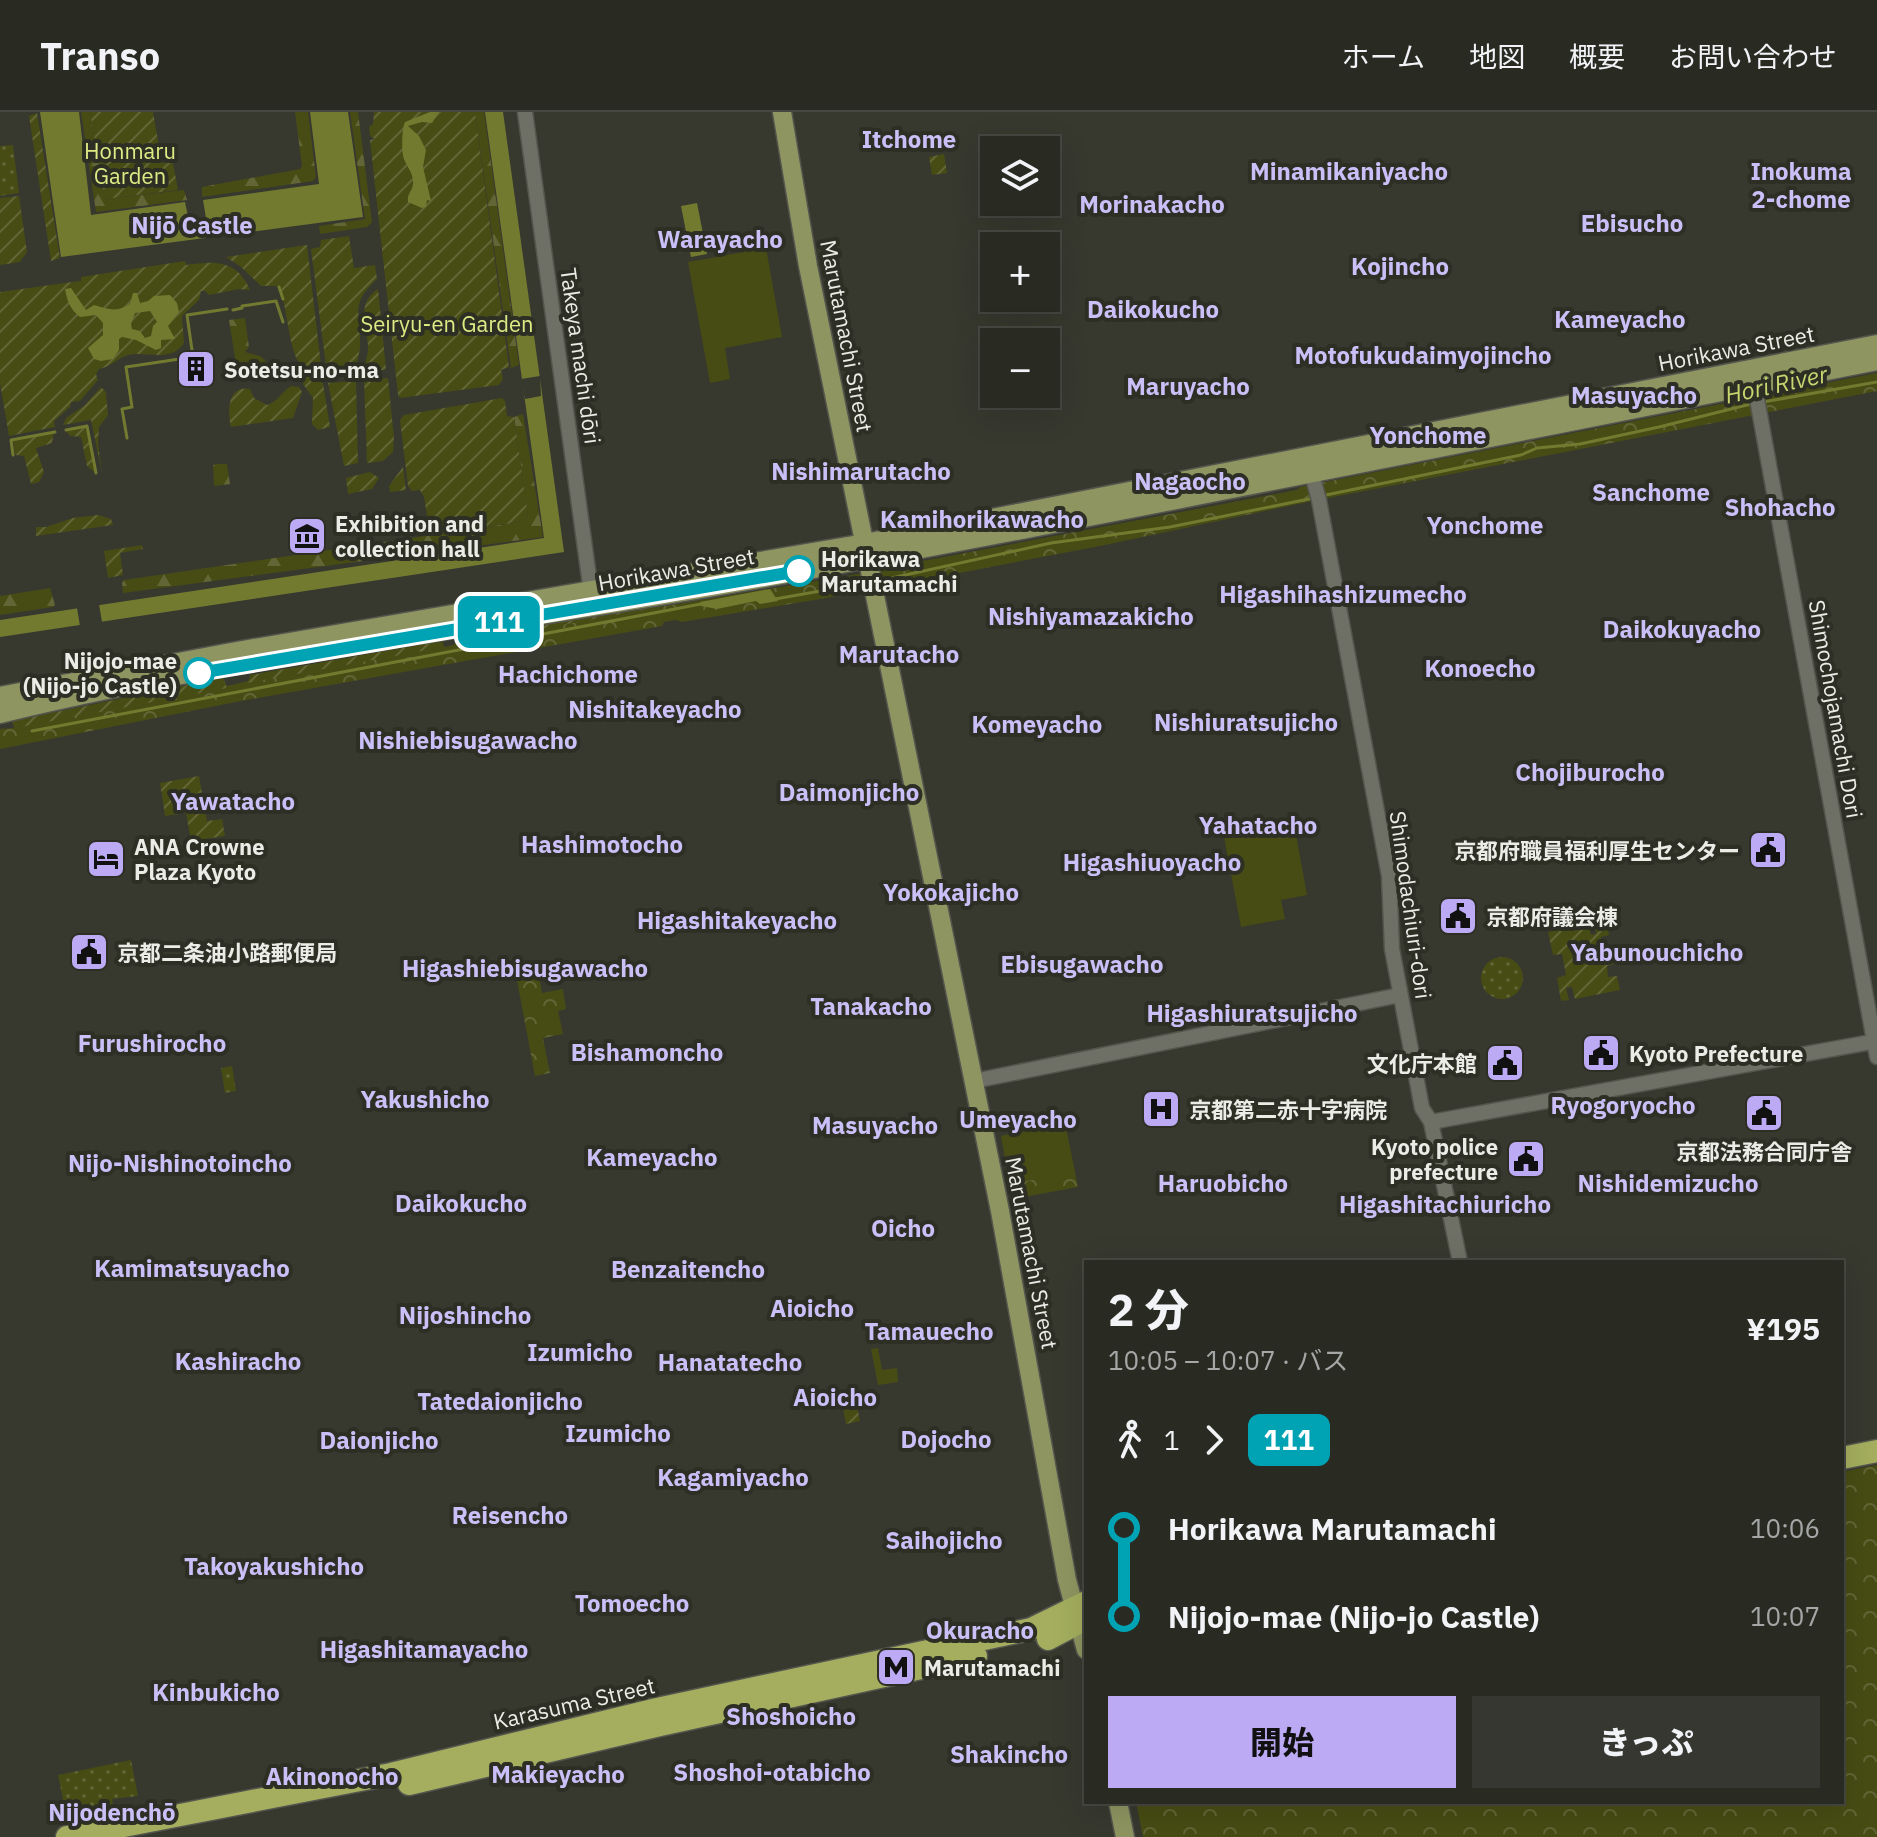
<!DOCTYPE html>
<html lang="ja">
<head>
<meta charset="utf-8">
<style>
	:root { --surface:#292b23; --page:#353730; --text:#f1f3f6; --muted:#a5a7a6; --line:#454741; --accent:#bcaaf5 }
	body { margin:0; font-family:"IBM Plex Sans","Noto Sans JP",sans-serif; background:var(--page); color:var(--text); height:100vh; display:flex; flex-direction:column; font-size:30px; white-space:nowrap }
	* { box-sizing:border-box; margin:0 }
	p { font-size:26px; color:var(--muted) }
	.icon { flex:none; width:44px; height:44px; fill:none; stroke:currentColor; stroke-width:2; stroke-linecap:round; stroke-linejoin:round }
	.map { position:relative; flex:1; overflow:hidden }
	.panel { position:absolute; left:1084px; top:1148px; width:760px; height:544px; display:flex; flex-direction:column; background:var(--surface); border-radius:0px; box-shadow:0 8px 32px #0002,0 0 0 2px var(--line) }
	.panel>* { flex:none }
	.badge { padding:0 16px; border-radius:12px; font-size:28px; line-height:52px }
	.fabs { position:absolute; left:980px; top:24px; display:grid; gap:16px }
	.fabs a { display:grid; place-items:center; width:80px; height:80px; border-radius:0px; background:var(--surface); box-shadow:0 8px 32px #0002,0 0 0 2px var(--line); font-size:40px }
	.map>.badge { position:absolute; translate:-50% -50%; box-shadow:0 0 0 4px #fff }
	.legs { display:flex; align-items:center; gap:12px; height:88px; padding:0 24px; font-size:26px }
	.legs p { margin-inline-start:auto }
	.summary { display:flex; align-items:center; justify-content:space-between; height:136px; padding:0 24px }
	h1 { font-size:44px; font-weight:800; line-height:60px }
	.action { display:flex; gap:16px; margin-top:auto; padding:16px 24px }
	.action a { flex:1; height:92px; border-radius:0px; background:var(--accent); color:#111; font-size:32px; font-weight:800; line-height:92px; text-align:center }
	.action a+a { background:var(--page); color:var(--text) }
	ul { padding:0 24px; list-style:none }
	li { display:flex; align-items:center; gap:28px; height:88px; font-size:30px }
	li i { display:grid; place-items:center; width:12px; height:100%; margin:0 10px; background:currentColor }
	li i::after { content:''; width:20px; height:20px; margin:-10px; border:6px solid; border-radius:50%; background:var(--surface) }
	li p { margin-inline-start:auto }
	li:first-child i { background:linear-gradient(#0000 50%,currentColor 0) }
	li:last-child i { background:linear-gradient(currentColor 50%,#0000 0) }
	header { display:flex; align-items:center; gap:48px; box-sizing:border-box; height:112px; padding:0 40px; background:var(--surface); border-bottom:2px solid var(--line) }
	header strong { font-size:38px }
	nav { display:flex; gap:44px; margin-inline-start:auto; font-size:28px }
	.map>svg:first-child { display:block }
	.grass { fill:url(#grass-dots) }
	.forest { fill:url(#forest-firs) }
	.park { fill:url(#park-crowns) }
	.garden { fill:url(#garden-furrows) }
	.pitch { fill:#474c14 }
	.water { fill:#727a30; fill-rule:evenodd }
	.pier { fill:#37392f }
	.lines { fill:none; stroke-linecap:round; stroke-linejoin:round }
	.stream { stroke:#727a30; stroke-width:3 }
	.minor-casing { stroke:#54554d; stroke-width:17 }
	.major-casing { stroke:#54554d; stroke-width:21 }
	.highway-casing { stroke:#54554d; stroke-width:25 }
	.minor { stroke:#6e7065; stroke-width:14 }
	.major { stroke:#8e9561; stroke-width:18 }
	.highway { stroke:#a4ae5e; stroke-width:22 }
	.line-1-casing { stroke:#fff; stroke-width:18 }
	.line-1 { stroke:#00a3b4; stroke-width:12 }
	.stop-1-dot { fill:#fff; stroke:#00a3b4; stroke-width:4 }
	.labels { text-anchor:middle; dominant-baseline:central; stroke-width:8; stroke-linejoin:round; paint-order:stroke }
	.park-label { font-size:22px; fill:#deeb84; stroke:#2d2f25 }
	.street-label { font-size:22px; fill:#ebece6; stroke:#2d2f25 }
	.poi-label { font-size:22px; font-weight:bold; fill:#ebece6; stroke:#2d2f25; text-anchor:start }
	.stop-label { font-size:22px; font-weight:bold; fill:#ebece6; stroke:#2d2f25; text-anchor:start }
	.neighbourhood-label { font-size:24px; font-weight:bold; fill:#cbbff8; stroke:#2d2f25 }
	.water-label { font-size:24px; font-style:italic; fill:#c9d670; stroke:#2d2f25 }
</style>
</head>
<body>
<header>
<strong>Transo</strong>
<nav><a>ホーム</a><a>地図</a><a>概要</a><a>お問い合わせ</a></nav>
</header>
<div class="map">
<svg width="1877" height="1725" viewBox="0 0 1877 1725">
	<defs>
		<pattern id="grass-dots" width="8" height="8" patternUnits="userSpaceOnUse" patternTransform="scale(2)"><rect width="8" height="8" fill="#474c14"/><path d="M2 2h.1M6 6h.1" fill="none" stroke="#626636" stroke-width="1.8" stroke-linecap="round"/></pattern>
		<pattern id="forest-firs" width="22" height="20" patternUnits="userSpaceOnUse" patternTransform="scale(2)"><rect width="22" height="20" fill="#474c14"/><path d="M5 1l3.5 6h-7zM16 11l3.5 6h-7z" fill="#626636"/></pattern>
		<pattern id="park-crowns" width="20" height="18" patternUnits="userSpaceOnUse" patternTransform="scale(2)"><rect width="20" height="18" fill="#474c14"/><path d="M2 6a3 3 0 1 1 6 0M12 15a3 3 0 1 1 6 0" fill="none" stroke="#626636"/></pattern>
		<pattern id="garden-furrows" width="10" height="10" patternUnits="userSpaceOnUse" patternTransform="scale(2)"><rect width="10" height="10" fill="#474c14"/><path d="M-1 1l2-2M0 10L10 0M9 11l2-2" fill="none" stroke="#626636"/></pattern>
	</defs>
	<rect width="100%" height="100%" fill="#37392f"/>
	<path class="grass" d="M13,33L19,81L0,84V34Z
		M1481 866a21 21 0 1 1 42 0a21 21 0 1 1-42 0Z
		M232,954L236,979L225,981L221,956Z
		M131,1648L138,1684L112,1687L114,1697L67,1706L58,1663Z"/>
	<path class="forest" d="M81,0H90L105,87L184,78L187,88L96,100Z
		M295,0H308L316,65L313,69L202,85V75L300,57L302,54Z
		M350,0H358L372,110L367,115L320,122L319,114L365,107Z
		M475,0H484L519,253L511,256Z
		M245,206L249,235L245,240L260,244L269,252L250,257L236,252L229,208Z
		M523,302L543,425L123,481L122,471L124,468L521,410L528,404L514,305Z
		M219,352H227L230,372L214,374L213,353Z
		M50,476L55,493L53,495L0,503V484Z
		M878,1236L882,1258L897,1256L898,1270L878,1273L871,1237Z"/>
	<path class="park" d="M1877,261V279L1303,391L1105,433L850,482L682,510L676,508L664,510L662,514L241,589L0,637V617L14,616L12,609L223,566L227,574L248,569L251,563L442,529L444,535L454,533L458,526L477,523L656,491L659,495L900,455L912,451L1297,378L1300,375Z
		M538,859L542,881L563,877L566,897L558,899L563,922L543,926L550,961L535,964L516,863Z
		M1065,1012L1078,1075L1013,1087L1001,1024Z
		M1877,1353V1725H1143L1136,1690H1842V1360Z"/>
	<path class="garden" d="M90,0H153L162,51H173L178,78L105,87Z
		M374,0H475L509,255L501,258L503,267L499,273L400,286L398,283L370,28L375,27L370,24L369,15L373,12Z
		M37,1L60,146L51,149L29,4Z
		M944,42L947,61L932,63L929,45Z
		M19,84L27,140L20,150L0,153V86Z
		M349,124L354,156L375,153L377,167C352,190 359,198 360,228C361,237 357,249 356,259L327,262L311,137L320,135L321,128Z
		M307,133L322,262C313,260 304,258 299,250C289,238 287,193 279,174H261L241,155L226,145Z
		M185,149L186,153C214,149 237,147 250,178L239,177L209,183L205,179H201L199,188L182,204L184,231C171,251 148,239 128,243C117,246 111,255 99,257L96,262L98,268L80,289L71,290L70,295L54,309L55,315L9,324L0,271V180L123,163L81,169V165Z
		M378,177L386,257L375,260L363,258C365,252 367,245 368,239C369,217 354,192 378,177Z
		M305,263L323,271L330,315L318,318L312,312L313,286L303,272Z
		M388,266L394,326L393,340L383,349L367,351L364,268Z
		M356,269L358,351L344,354L328,271Z
		M291,274L299,275L302,280L293,306L231,315C227,299 228,273 250,277L254,286L267,293C278,290 281,280 291,274Z
		M101,275L106,280L108,303L99,315L98,332L102,361L91,308L63,313L66,306L84,294Z
		M502,286L505,289L507,304L514,305L528,404L521,410L430,422L424,385L420,378L412,379L408,374L400,308L404,303Z
		M87,314L96,359L94,360L87,354L81,325L70,324L66,319Z
		M54,320L52,331L36,336L44,360L39,370L31,372L24,344L15,343L13,328Z
		M403,355L406,378L390,380L389,374Z
		M370,360L379,366L372,377L348,382L346,366Z
		M98,403L111,407L113,413L36,424V415H46L73,406Z
		M142,433L143,437L120,441L123,463L108,466L104,439Z
		M656,491L659,495L454,533L458,526Z
		M442,529L444,535L247,571L251,563Z
		M223,566L227,576L15,616L12,609Z
		M199,664L207,709L222,707L225,724L191,729L186,701L165,704L160,671Z
		M1607,809L1609,823L1601,825L1603,836L1611,835L1615,852L1607,854L1608,865L1617,864L1620,878L1575,887L1572,875L1566,876L1569,888L1561,889L1557,866L1566,863L1562,842L1553,843L1548,820L1589,812L1591,823L1596,822L1595,811Z
		M856,1289L860,1309L846,1312L842,1292Z"/>
	<path class="pitch" d="M766,136L782,225L725,236L730,267L710,271L688,150Z
		M1294,712L1307,783L1281,788L1285,807L1241,815L1224,725Z
		M1065,1012L1075,1060L1010,1072L1001,1024Z"/>
	<path class="water" d="M40,0H79L91,103L185,90L189,109L206,106L203,88L319,72L310,0H348L363,105L61,145Z
		M430,0H439L432,11L422,10L408,14L419,24L426,38L423,55L431,89L427,88L426,95L422,96L408,90C407,81 412,80 413,72C414,62 407,55 404,47C401,40 402,15 405,10Z
		M485,0H503L564,440L0,525V508L544,426Z
		M697,91L707,142L691,145L681,94Z
		M71,176L86,198L94,193C109,197 115,201 130,192L133,181H137L140,191L148,189L154,184L170,183L177,191L179,200L168,214L175,227L161,228V236L156,238L136,228L122,225L119,227V238L113,247L101,249L94,247L88,236L103,223V211L96,203L80,205C70,197 67,189 65,177ZM150,199L157,210L153,214L151,224L145,226L140,219L132,217L131,212L135,201Z
		M770,477L778,489L760,492L756,489L717,497L701,494L700,490Z"/>
	<path class="pier" d="M540,264L541,284L525,287L521,267Z
		M99,492L102,510L80,514L77,496Z"/>
	<g class="lines">
		<path class="stream" d="M279,175L283,187
			M233,198L242,196V194L276,189L283,210
			M1763,290L1877,270
			M66,318L87,314L96,361
			M127,326L122,297L132,295L126,255L193,245L187,203L227,197
			M13,343L11,328L55,320
			M1321,384L1521,343L1537,336L1580,332L1659,315L1751,292
			M878,469L1051,431L1170,415L1314,386
			M775,487L866,471
			M32,619L701,492"/>
		<defs>
			<path id="minor" d="M525,0L592,487
				M1753,265L1877,945
				M1310,355L1319,388L1389,764L1392,837L1422,996L1431,1010L1460,1150
				M974,969L1400,883
				M1431,1010L1877,929"/>
			<path id="major" d="M782,0L808,154L1000,1099L1067,1468L1086,1538
				M0,584L231,540L865,431L1877,232
				M0,602C252,541 511,512 765,466C1137,398 1507,322 1877,249
				M1118,1690L1125,1725"/>
			<path id="highway" d="M1842,1346L1877,1339
				M1048,1527L1086,1507
				M409,1672L660,1613L976,1544
				M67,1725L391,1662L657,1597L1031,1517L1086,1490"/>
		</defs>
		<use href="#minor" class="minor-casing"/>
		<use href="#major" class="major-casing"/>
		<use href="#highway" class="highway-casing"/>
		<use href="#minor" class="minor"/>
		<use href="#major" class="major"/>
		<use href="#highway" class="highway"/>
	</g>
	<g class="lines">
		<defs>
			<path id="line-1" d="M199,561L799,459"/>
		</defs>
		<use href="#line-1" class="line-1-casing"/>
		<use href="#line-1" class="line-1"/>
	</g>
	<defs>
		<symbol id="building-square" viewBox="-11 -11 22 22"><rect x="-9" y="-9" width="18" height="18" rx="4" fill="#bcaaf5" stroke="#2d2f25"/><path d="M-4-6H4V6H1V3H-1V6H-4ZM-2.5-4.3h1.7v1.8h-1.7ZM.8-4.3h1.7v1.8H.8ZM-2.5-1h1.7V.8h-1.7ZM.8-1h1.7V.8H.8Z" fill="#111"/></symbol>
		<symbol id="museum-square" viewBox="-11 -11 22 22"><rect x="-9" y="-9" width="18" height="18" rx="4" fill="#bcaaf5" stroke="#2d2f25"/><path d="M0-6L6-3V-2H-6V-3ZM-5-1h2V3h-2ZM-1-1h2V3h-2ZM3-1h2V3H3ZM-6 4H6V6H-6Z" fill="#111"/></symbol>
		<symbol id="civic-square" viewBox="-11 -11 22 22"><rect x="-9" y="-9" width="18" height="18" rx="4" fill="#bcaaf5" stroke="#2d2f25"/><path d="M-.6-6.5H3V-4.5H.6V-3L4-1V1h2V6H-6V1h2V-1L-.6-3ZM-1.2 2.5V6h2.4V2.5Z" fill="#111"/></symbol>
		<symbol id="hotel-square" viewBox="-11 -11 22 22"><rect x="-9" y="-9" width="18" height="18" rx="4" fill="#bcaaf5" stroke="#2d2f25"/><path d="M-6-4.5h1.5V1H6V5H4.5V3h-9V5H-6ZM-4 0a1.8 1.8 0 1 1 3.6 0ZM.5 0V-2.5h3Q6-2.5 6 0Z" fill="#111"/></symbol>
		<symbol id="hospital-square" viewBox="-11 -11 22 22"><rect x="-9" y="-9" width="18" height="18" rx="4" fill="#bcaaf5" stroke="#2d2f25"/><path d="M-5-5h3v3.5h4V-5h3V5h-3V1.5h-4V5h-3Z" fill="#111"/></symbol>
		<symbol id="metro-square" viewBox="-11 -11 22 22"><rect x="-9" y="-9" width="18" height="18" rx="4" fill="#bcaaf5" stroke="#2d2f25"/><path d="M-5.5 5V-5H-3L0 0L3-5H5.5V5H3V-.5L0 4L-3-.5V5Z" fill="#111"/></symbol>
	</defs>
	<g fill-rule="evenodd">
		<use href="#building-square" x="174" y="235" width="44" height="44"/>
		<use href="#museum-square" x="285" y="402" width="44" height="44"/>
		<use href="#civic-square" x="1746" y="716" width="44" height="44"/>
		<use href="#hotel-square" x="84" y="725" width="44" height="44"/>
		<use href="#civic-square" x="1436" y="782" width="44" height="44"/>
		<use href="#civic-square" x="67" y="818" width="44" height="44"/>
		<use href="#civic-square" x="1579" y="919" width="44" height="44"/>
		<use href="#civic-square" x="1483" y="929" width="44" height="44"/>
		<use href="#hospital-square" x="1139" y="975" width="44" height="44"/>
		<use href="#civic-square" x="1742" y="979" width="44" height="44"/>
		<use href="#civic-square" x="1504" y="1025" width="44" height="44"/>
		<use href="#metro-square" x="874" y="1533" width="44" height="44"/>
	</g>
	<g class="stop-1-dot">
		<circle cx="799" cy="459" r="14"/>
		<circle cx="199" cy="561" r="14"/>
	</g>
	<g class="labels">
		<g class="park-label">
			<text x="130" y="38">Honmaru<tspan x="130" dy="25">Garden</tspan></text>
			<text x="447" y="211">Seiryu-en Garden</text>
		</g>
		<g class="street-label">
			<text transform="translate(847 224) rotate(79)">Marutamachi Street</text>
			<text transform="translate(1736 236) rotate(-11)">Horikawa Street</text>
			<text transform="translate(581 244) rotate(82)">Takeya machi dōri</text>
			<text transform="translate(676 457) rotate(-10)">Horikawa Street</text>
			<text transform="translate(1836 597) rotate(80)">Shimochojamachi Dori</text>
			<text transform="translate(1411 793) rotate(82)">Shimodachiuri-dori</text>
			<text transform="translate(1032 1141) rotate(79)">Marutamachi Street</text>
			<text transform="translate(574 1591) rotate(-13)">Karasuma Street</text>
		</g>
		<g class="poi-label">
			<text x="224" y="257">Sotetsu-no-ma</text>
			<text x="335" y="411">Exhibition and<tspan x="335" dy="25">collection hall</tspan></text>
			<text x="134" y="734">ANA Crowne<tspan x="134" dy="25">Plaza Kyoto</tspan></text>
			<text x="1740" y="738" text-anchor="end">京都府職員福利厚生センター</text>
			<text x="1486" y="804">京都府議会棟</text>
			<text x="117" y="840">京都二条油小路郵便局</text>
			<text x="1629" y="941">Kyoto Prefecture</text>
			<text x="1477" y="951" text-anchor="end">文化庁本館</text>
			<text x="1189" y="997">京都第二赤十字病院</text>
			<text x="1498" y="1034" text-anchor="end">Kyoto police<tspan x="1498" dy="25">prefecture</tspan></text>
			<text x="1764" y="1039" text-anchor="middle">京都法務合同庁舎</text>
			<text x="924" y="1555">Marutamachi</text>
		</g>
		<g class="stop-label">
			<text x="821" y="446">Horikawa<tspan x="821" dy="25">Marutamachi</tspan></text>
			<text x="177" y="548" text-anchor="end">Nijojo-mae<tspan x="177" dy="25">(Nijo-jo Castle)</tspan></text>
		</g>
		<g class="neighbourhood-label">
			<text x="909" y="27">Itchome</text>
			<text x="1349" y="59">Minamikaniyacho</text>
			<text x="1801" y="59">Inokuma<tspan x="1801" dy="28">2-chome</tspan></text>
			<text x="1152" y="92">Morinakacho</text>
			<text x="1632" y="111">Ebisucho</text>
			<text x="192" y="113">Nijō Castle</text>
			<text x="720" y="127">Warayacho</text>
			<text x="1400" y="154">Kojincho</text>
			<text x="1153" y="197">Daikokucho</text>
			<text x="1620" y="207">Kameyacho</text>
			<text x="1423" y="243">Motofukudaimyojincho</text>
			<text x="1188" y="274">Maruyacho</text>
			<text x="1634" y="283">Masuyacho</text>
			<text x="1428" y="323">Yonchome</text>
			<text x="861" y="359">Nishimarutacho</text>
			<text x="1190" y="369">Nagaocho</text>
			<text x="1651" y="380">Sanchome</text>
			<text x="1780" y="395">Shohacho</text>
			<text x="982" y="407">Kamihorikawacho</text>
			<text x="1485" y="413">Yonchome</text>
			<text x="1343" y="482">Higashihashizumecho</text>
			<text x="1091" y="504">Nishiyamazakicho</text>
			<text x="1682" y="517">Daikokuyacho</text>
			<text x="899" y="542">Marutacho</text>
			<text x="1480" y="556">Konoecho</text>
			<text x="568" y="562">Hachichome</text>
			<text x="655" y="597">Nishitakeyacho</text>
			<text x="1246" y="610">Nishiuratsujicho</text>
			<text x="1037" y="612">Komeyacho</text>
			<text x="468" y="628">Nishiebisugawacho</text>
			<text x="1590" y="660">Chojiburocho</text>
			<text x="849" y="680">Daimonjicho</text>
			<text x="233" y="689">Yawatacho</text>
			<text x="1258" y="713">Yahatacho</text>
			<text x="602" y="732">Hashimotocho</text>
			<text x="1152" y="750">Higashiuoyacho</text>
			<text x="951" y="780">Yokokajicho</text>
			<text x="737" y="808">Higashitakeyacho</text>
			<text x="1657" y="840">Yabunouchicho</text>
			<text x="1082" y="852">Ebisugawacho</text>
			<text x="525" y="856">Higashiebisugawacho</text>
			<text x="871" y="894">Tanakacho</text>
			<text x="1252" y="901">Higashiuratsujicho</text>
			<text x="152" y="931">Furushirocho</text>
			<text x="647" y="940">Bishamoncho</text>
			<text x="425" y="987">Yakushicho</text>
			<text x="1623" y="993">Ryogoryocho</text>
			<text x="1018" y="1007">Umeyacho</text>
			<text x="875" y="1013">Masuyacho</text>
			<text x="652" y="1045">Kameyacho</text>
			<text x="180" y="1051">Nijo-Nishinotoincho</text>
			<text x="1223" y="1071">Haruobicho</text>
			<text x="1668" y="1071">Nishidemizucho</text>
			<text x="461" y="1091">Daikokucho</text>
			<text x="1445" y="1092">Higashitachiuricho</text>
			<text x="903" y="1116">Oicho</text>
			<text x="192" y="1156">Kamimatsuyacho</text>
			<text x="688" y="1157">Benzaitencho</text>
			<text x="812" y="1196">Aioicho</text>
			<text x="465" y="1203">Nijoshincho</text>
			<text x="929" y="1219">Tamauecho</text>
			<text x="580" y="1240">Izumicho</text>
			<text x="238" y="1249">Kashiracho</text>
			<text x="730" y="1250">Hanatatecho</text>
			<text x="835" y="1285">Aioicho</text>
			<text x="500" y="1289">Tatedaionjicho</text>
			<text x="618" y="1321">Izumicho</text>
			<text x="946" y="1327">Dojocho</text>
			<text x="379" y="1328">Daionjicho</text>
			<text x="733" y="1365">Kagamiyacho</text>
			<text x="510" y="1403">Reisencho</text>
			<text x="944" y="1428">Saihojicho</text>
			<text x="274" y="1454">Takoyakushicho</text>
			<text x="632" y="1491">Tomoecho</text>
			<text x="980" y="1518">Okuracho</text>
			<text x="424" y="1537">Higashitamayacho</text>
			<text x="216" y="1580">Kinbukicho</text>
			<text x="791" y="1604">Shoshoicho</text>
			<text x="1009" y="1642">Shakincho</text>
			<text x="772" y="1660">Shoshoi-otabicho</text>
			<text x="558" y="1662">Makieyacho</text>
			<text x="332" y="1664">Akinonocho</text>
			<text x="112" y="1700">Nijodenchō</text>
		</g>
		<g class="water-label">
			<text transform="translate(1776 272) rotate(-12)">Hori River</text>
		</g>
	</g>
</svg>
<div class="fabs">
<a><svg class="icon" aria-label="layers" viewBox="0 0 24 24"><path d="M12 4l9 5-9 5-9-5zM3 14l9 5 9-5"/></svg></a>
<a>+</a>
<a>−</a>
</div>
<b class="badge" style="left:499px;top:510px;background:#00a3b4;color:#fff">111</b>
<section class="panel">
<div class="summary"><div><h1>2 分</h1><p>10:05 – 10:07 · バス</p></div><b>¥195</b></div>
<div class="legs"><svg class="icon" aria-label="walk" viewBox="0 0 24 24"><circle cx="13" cy="4" r="2"/><path d="M13 8l-2 6 4 7M11 14l-3 7M7 12l3-4h3l4 4"/></svg>1<svg class="icon" aria-label="forward" viewBox="0 0 24 24"><path d="M9 5l7 7-7 7"/></svg><b class="badge" style="background:#00a3b4;color:#fff">111</b></div>
<ul>
<li><i style="color:#00a3b4"></i><b>Horikawa Marutamachi</b><p>10:06</p></li>
<li><i style="color:#00a3b4"></i><b>Nijojo-mae (Nijo-jo Castle)</b><p>10:07</p></li>
</ul>
<div class="action"><a>開始</a><a>きっぷ</a></div>
</section>
</div>
</body>
</html>
